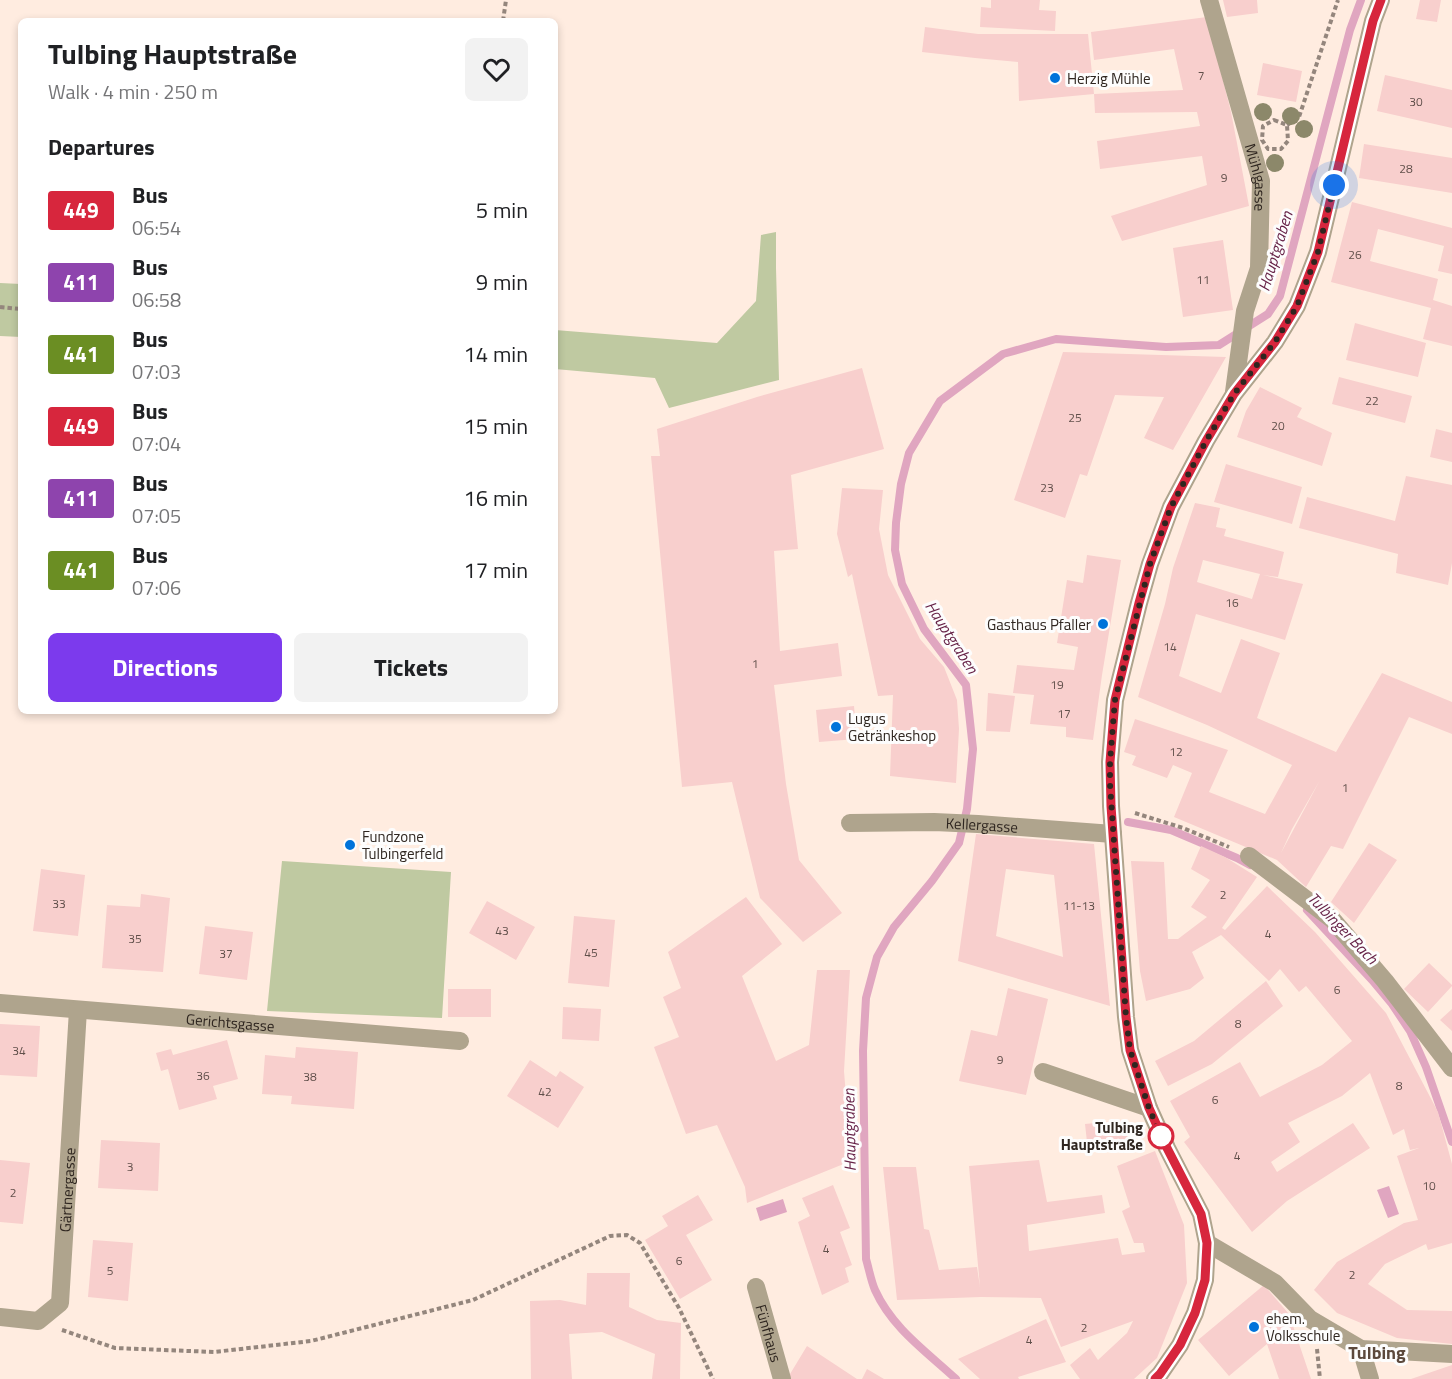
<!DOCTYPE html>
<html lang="en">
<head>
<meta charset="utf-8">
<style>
	:root { --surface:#fff; --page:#f2f2f2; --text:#202124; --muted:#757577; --accent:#7c3aed }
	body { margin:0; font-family:"Titillium Web",sans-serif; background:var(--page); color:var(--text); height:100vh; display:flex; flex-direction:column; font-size:22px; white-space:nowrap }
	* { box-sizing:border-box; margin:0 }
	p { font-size:20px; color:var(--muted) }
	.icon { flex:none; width:33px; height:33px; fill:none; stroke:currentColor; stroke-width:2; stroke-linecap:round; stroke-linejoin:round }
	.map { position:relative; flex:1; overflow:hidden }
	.sheet { position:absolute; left:18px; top:18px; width:540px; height:696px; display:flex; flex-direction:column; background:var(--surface); border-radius:9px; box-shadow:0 3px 9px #0003 }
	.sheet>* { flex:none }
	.badge { padding:0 12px; border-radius:4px; font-size:21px; line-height:39px }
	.you { position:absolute; width:30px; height:30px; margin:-15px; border:4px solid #fff; border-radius:50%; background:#1a73e8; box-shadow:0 0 0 9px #1a73e833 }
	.map>.badge { position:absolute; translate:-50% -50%; box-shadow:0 0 0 3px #fff }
	h2 { padding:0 30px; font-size:22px; line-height:54px }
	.round { display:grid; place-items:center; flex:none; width:63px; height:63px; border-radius:9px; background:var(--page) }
	.summary { display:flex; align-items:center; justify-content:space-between; height:102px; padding:0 30px }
	h1 { font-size:28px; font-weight:700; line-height:45px }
	.action { display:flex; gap:12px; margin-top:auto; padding:12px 30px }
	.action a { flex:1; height:69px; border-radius:9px; background:var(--accent); color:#fff; font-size:24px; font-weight:700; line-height:69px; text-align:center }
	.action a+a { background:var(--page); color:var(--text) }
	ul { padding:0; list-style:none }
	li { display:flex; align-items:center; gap:18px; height:72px; padding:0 30px }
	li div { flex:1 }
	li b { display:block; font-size:22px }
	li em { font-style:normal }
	li .badge { min-width:66px; font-weight:700; text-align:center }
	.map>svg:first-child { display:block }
	.green { fill:#bfc9a1 }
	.water { fill:#e0a6c0 }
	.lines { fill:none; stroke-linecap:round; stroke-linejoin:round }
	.stream { stroke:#e0a6c0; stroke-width:8 }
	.building { fill:#f8cfcd; fill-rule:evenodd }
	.path { stroke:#94867d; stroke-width:4; stroke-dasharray:4.5 3; stroke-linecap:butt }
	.minor { stroke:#afa48d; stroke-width:18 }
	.tree { fill:#8c886a }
	.line-casing { stroke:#fff; stroke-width:14 }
	.line { stroke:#d7263d; stroke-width:9 }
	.walk { stroke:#2f2620; stroke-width:6; stroke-dasharray:0 10.8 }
	.poi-dot { fill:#0073da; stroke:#fdfdfd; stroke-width:2 }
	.stop-dot { fill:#fff; stroke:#d7263d; stroke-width:3 }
	.labels { text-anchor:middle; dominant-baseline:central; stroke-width:6; stroke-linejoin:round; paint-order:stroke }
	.number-label { font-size:12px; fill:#61504b }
	.poi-label { font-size:15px; fill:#2f2620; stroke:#fdfdfd; text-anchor:start }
	.street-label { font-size:15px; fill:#2f2620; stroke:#fdfdfd }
	.stop-label { font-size:15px; font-weight:bold; fill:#2f2620; stroke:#fdfdfd; text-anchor:end }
	.water-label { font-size:16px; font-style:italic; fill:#662247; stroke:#fdfdfd }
	.quarter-label { font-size:18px; font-weight:bold; fill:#5c493c; stroke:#fdfdfd }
</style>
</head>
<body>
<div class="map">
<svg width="1452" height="1379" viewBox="0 0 1452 1379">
	<rect width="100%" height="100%" fill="#ffece0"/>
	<path class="green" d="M776,232V268L779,380L669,408L655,378L555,369V330L717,343L756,301L761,235Z
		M0,283L21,284V337L0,336Z
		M282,861L451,872L442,1018L267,1011Z"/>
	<path class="water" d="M1389,1186L1399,1214L1388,1218L1377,1190Z
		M783,1199L787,1212L760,1221L756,1208Z"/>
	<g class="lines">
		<path class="stream" d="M1128,822L1171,830L1237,858L1250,865
			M1307,910L1372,980L1392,1004L1410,1031L1426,1067L1452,1142
			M956,1379C927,1352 892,1328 875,1290C871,1281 869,1269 866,1259L863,1051L866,998L877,957L894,927L932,881L959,843L967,809L973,749L966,685L924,629L902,584L895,550L896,523L901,484L909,453L940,401L1003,354L1056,339L1166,347L1219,345L1268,314L1280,296L1350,30L1361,0"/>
	</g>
	<path class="building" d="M991,0H1040L1039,10L1056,11L1055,31L980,27L981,7L991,8Z
		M1223,0H1257L1258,13L1227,17Z
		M1420,0H1441L1437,22L1416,19Z
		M1207,17L1231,112L1249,206L1122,241L1111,216L1207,185L1202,156L1100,169L1097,141L1200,126L1197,112L1095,113L1094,94L1019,101L1018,62L975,58L922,52L925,27L978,34H1088L1094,94L1183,90L1174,49L1094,60L1091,32Z
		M1263,63L1302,71L1296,102L1257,95Z
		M1385,75L1452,90V128L1377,111Z
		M1364,144L1452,158V193L1359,178Z
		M1352,202L1452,228V274L1438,271L1444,246L1378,229L1370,261L1438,279L1433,300L1452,306V346L1423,339L1431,308L1331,282Z
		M1223,240L1233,310L1183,317L1173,248Z
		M1355,323L1426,343L1418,377L1346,360Z
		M1063,352L1226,357L1173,450L1144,438L1164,397L1115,395L1087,476L1080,474L1065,518L1014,500Z
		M862,368L884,449L791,475L798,549L774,551L780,651L838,643L842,676L774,685L786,784L799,860L842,913L803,942L760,898L732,782L682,787L651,456H660L657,429L757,397Z
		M1339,377L1412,396L1405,423L1332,404Z
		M1260,387L1302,408L1297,417L1332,433L1322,466L1237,437L1246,411Z
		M1436,429L1452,433V462L1430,457Z
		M1226,464L1302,487L1292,524L1214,502Z
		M1406,476L1452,485V563L1448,585L1396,573L1398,554L1299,528L1307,497L1395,521Z
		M842,488L883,490L879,529L888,575L920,639L944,667L957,700L959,729L956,783L890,776L893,695L878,696L852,574L848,577L837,534Z
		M1195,503L1220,508L1216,527L1226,529L1224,536L1284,552L1278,577L1263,575L1303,584L1285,640L1196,614L1179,676L1221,693L1241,639L1280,653L1257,718L1336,752L1382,673L1452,702V734L1409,717L1343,849L1331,846L1306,887L1277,860L1174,817L1192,773L1173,765L1167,778L1132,765L1136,756L1124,752L1135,719L1228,750L1209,792L1265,814L1292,765L1207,725L1138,697L1165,604L1173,568ZM1203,560L1260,574L1252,599L1197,582ZM1320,780L1281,853L1292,829Z
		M1087,555L1121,560L1102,675L1093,740L1066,737V727L1030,724L1034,695L1013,693L1017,665L1074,670L1078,647L1057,643L1067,580L1083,583Z
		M988,693L1015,696L1010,732L986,731Z
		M854,706L857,739L819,742L816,710Z
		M976,834L1094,844L1110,1006L958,961ZM1006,869L1054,875L1063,957L996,936Z
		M1369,843L1397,860L1354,923L1331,902Z
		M1201,846L1225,857L1257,877L1222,928L1225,930L1267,886L1315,932L1386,1013L1438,1112L1452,1164V1243L1428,1250L1426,1244L1385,1264L1368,1284L1407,1310L1452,1311V1344L1397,1338L1337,1313L1314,1290L1337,1262L1404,1223L1418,1220L1397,1156L1419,1148L1410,1150L1404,1129L1393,1135L1370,1073L1342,1096L1288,1123L1300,1142L1271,1162L1277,1172L1353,1123L1370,1148L1287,1201L1252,1232L1184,1142L1190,1137L1170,1101L1240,1062L1260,1097L1322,1065L1352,1041L1306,986L1299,992L1280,969L1269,981L1221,935L1192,952L1204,978L1190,989L1146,1001L1140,971L1131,861L1164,862L1168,939H1178L1207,917L1191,907L1210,880L1191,869Z
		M41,869L85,875L78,936L33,931Z
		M141,894L170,898L163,972L102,968L107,905L140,907Z
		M746,897L782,944L742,976L776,1061L809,1045L817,970H850L844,1071L851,1161L747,1203L745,1187L717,1125L686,1134L654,1047L679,1037L663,997L681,988L668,952Z
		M487,901L535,927L516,960L469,933Z
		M574,916L615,920L609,987L568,983Z
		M205,926L253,932L247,980L199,974Z
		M1429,963L1452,985V986L1428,1012L1404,989Z
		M1266,981L1283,1006L1212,1064L1168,1086L1155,1061L1194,1041Z
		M1008,988L1048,999L1026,1095L959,1081L971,1030L997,1036Z
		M448,989H491V1017H448Z
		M563,1007L601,1009L599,1041L562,1039Z
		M1452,1009V1031L1440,1020Z
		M0,1024L40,1026L37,1077L0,1075Z
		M227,1040L238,1079L213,1086L217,1099L179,1110L168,1069L161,1071L156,1053L171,1049L173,1055Z
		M296,1047L358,1052L354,1109L291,1104L292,1096L262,1094L265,1055L295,1058Z
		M530,1060L556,1077L560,1071L584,1087L558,1128L507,1096Z
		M1126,1120L1129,1147L1088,1151L1085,1124Z
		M101,1140L160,1143L158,1191L98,1188Z
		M1155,1151L1184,1225L1187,1283L1157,1358L1134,1379H1080L1070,1365L1090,1348L1098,1360L1127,1333L1133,1321L1061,1347L1041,1298L981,1297L897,1300L883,1167H916L924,1229L929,1230L939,1270L977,1267L980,1287L969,1166L1039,1160L1047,1202L1102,1195L1105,1213L1027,1225L1029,1251L1118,1238L1122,1255L1145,1252L1143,1243H1134L1122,1211L1130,1207L1117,1166Z
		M0,1160L30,1163L23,1224L0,1222Z
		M833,1185L850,1228L840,1232L852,1265L845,1268L849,1282L822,1295L798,1222L810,1216L802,1198Z
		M698,1195L713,1220L686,1235L712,1280L680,1299L645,1240L668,1226L662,1216Z
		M93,1240L133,1243L128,1301L88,1297Z
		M587,1273H630L629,1307L657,1320L681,1323L680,1379H652L655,1354L602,1332L569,1334L572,1379H531L530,1301L560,1300L586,1305Z
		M1264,1285L1289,1314L1311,1379H1279L1267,1344L1229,1376L1198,1340Z
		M1046,1319L1066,1362L1018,1377L1019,1379H980L958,1359Z
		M807,1346L857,1379H787Z
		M1452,1365V1379H1411Z
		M867,1369L884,1379H862Z"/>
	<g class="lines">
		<path class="path" d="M503,21L506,0
			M1274,120L1287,125L1288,141L1281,149H1268L1262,140L1263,126Z
			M1287,125L1299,117L1338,0
			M1282,216L1294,219
			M0,307L21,309
			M1135,813L1183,828L1229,847
			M62,1330L115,1348L214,1352L311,1341L473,1300L610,1236L627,1235L640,1243L679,1308L713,1379
			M1317,1349L1320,1379"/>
		<g class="minor">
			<path id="s1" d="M1209,0L1261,181L1259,268L1245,311L1234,392"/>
			<path id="s2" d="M850,823L934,822L978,824L1113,834"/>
			<path d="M1249,856L1332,919L1385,981L1452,1068"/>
			<path id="s3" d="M0,1003L460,1041"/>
			<path d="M1043,1072L1149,1108"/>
			<path d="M1207,1243L1275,1283L1310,1319L1361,1349L1452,1354"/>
			<path id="s4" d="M756,1287L782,1379"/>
			<path id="s5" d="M0,1317L38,1321L60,1303L78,1010"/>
			<path d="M1361,1349L1370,1379"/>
			<path d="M1155,1379L1160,1374L1180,1345L1195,1313L1205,1280L1207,1243L1201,1214L1167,1148L1149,1108L1130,1050L1126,1017L1111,806L1110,762L1115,700L1139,603L1150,564L1171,507L1206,441L1234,394L1275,342L1297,306L1318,252L1373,21L1381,0"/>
		</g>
	</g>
	<g class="tree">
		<circle cx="1263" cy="112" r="9"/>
		<circle cx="1291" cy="116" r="9"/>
		<circle cx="1304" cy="129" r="9"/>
		<circle cx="1275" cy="163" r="9"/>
	</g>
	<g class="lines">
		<defs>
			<path id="line" d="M1155,1379L1160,1374L1180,1345L1195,1313L1205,1280L1207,1243L1201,1214L1167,1148L1149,1108L1130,1050L1126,1017L1111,806L1110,762L1115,700L1139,603L1150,564L1171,507L1206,441L1234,394L1275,342L1297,306L1318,252L1373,21L1381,0"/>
		</defs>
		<use href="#line" class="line-casing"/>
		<use href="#line" class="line"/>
		<path class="walk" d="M1161,1136L1149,1108L1130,1050L1126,1017L1110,784V762L1115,700L1150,564L1171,507L1206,441L1234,394L1275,342L1297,306L1318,252L1334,185"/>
	</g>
	<g class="poi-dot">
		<circle cx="1055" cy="78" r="6"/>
		<circle cx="1103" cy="624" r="6"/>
		<circle cx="836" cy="727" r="6"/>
		<circle cx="350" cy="845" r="6"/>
		<circle cx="1254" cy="1327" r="6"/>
	</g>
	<circle class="stop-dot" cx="1161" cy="1136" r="12"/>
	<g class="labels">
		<g class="number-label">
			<text x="1201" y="75">7</text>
			<text x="1416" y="101">30</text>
			<text x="1406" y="168">28</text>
			<text x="1224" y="177">9</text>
			<text x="1355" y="254">26</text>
			<text x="1203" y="279">11</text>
			<text x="1372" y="400">22</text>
			<text x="1075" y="417">25</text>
			<text x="1278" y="425">20</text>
			<text x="1047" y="487">23</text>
			<text x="1232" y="602">16</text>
			<text x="1170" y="646">14</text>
			<text x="755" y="663">1</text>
			<text x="1057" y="684">19</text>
			<text x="1064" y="713">17</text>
			<text x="1176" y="751">12</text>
			<text x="1345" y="787">1</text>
			<text x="1223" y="894">2</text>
			<text x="59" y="903">33</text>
			<text x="1079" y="905">11-13</text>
			<text x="502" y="930">43</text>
			<text x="1268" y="933">4</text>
			<text x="135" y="938">35</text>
			<text x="591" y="952">45</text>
			<text x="226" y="953">37</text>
			<text x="1337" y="989">6</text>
			<text x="1238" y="1023">8</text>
			<text x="19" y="1050">34</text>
			<text x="1000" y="1059">9</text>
			<text x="203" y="1075">36</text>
			<text x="310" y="1076">38</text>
			<text x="1399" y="1085">8</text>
			<text x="545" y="1091">42</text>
			<text x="1215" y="1099">6</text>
			<text x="1237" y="1155">4</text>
			<text x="130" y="1166">3</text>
			<text x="1429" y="1185">10</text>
			<text x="13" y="1192">2</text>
			<text x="826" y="1248">4</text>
			<text x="679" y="1260">6</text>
			<text x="110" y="1270">5</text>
			<text x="1352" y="1274">2</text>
			<text x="1084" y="1327">2</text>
			<text x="1029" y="1339">4</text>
		</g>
		<g class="poi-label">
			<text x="1067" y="78">Herzig Mühle</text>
			<text x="1091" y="624" text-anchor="end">Gasthaus Pfaller</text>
			<text x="848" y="718">Lugus<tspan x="848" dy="17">Getränkeshop</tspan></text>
			<text x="362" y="836">Fundzone<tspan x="362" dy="17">Tulbingerfeld</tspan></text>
			<text x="1266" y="1318">ehem.<tspan x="1266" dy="17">Volksschule</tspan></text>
		</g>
		<g class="street-label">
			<text stroke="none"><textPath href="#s1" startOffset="184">Mühlgasse</textPath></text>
			<text stroke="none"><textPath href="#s2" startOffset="132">Kellergasse</textPath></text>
			<text stroke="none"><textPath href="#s3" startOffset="231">Gerichtsgasse</textPath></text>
			<text stroke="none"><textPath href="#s5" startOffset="180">Gärtnergasse</textPath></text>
			<text stroke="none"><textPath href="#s4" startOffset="48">Fünfhaus</textPath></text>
		</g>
		<g class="stop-label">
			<text x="1143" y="1127">Tulbing<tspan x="1143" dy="17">Hauptstraße</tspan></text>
		</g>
		<g class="water-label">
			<text transform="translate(1275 251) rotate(-73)">Hauptgraben</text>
			<text transform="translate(952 637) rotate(57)">Hauptgraben</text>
			<text transform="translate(1343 928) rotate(46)">Tulbinger Bach</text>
			<text transform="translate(849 1130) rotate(-91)">Hauptgraben</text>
		</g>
		<g class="quarter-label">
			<text x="1377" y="1352">Tulbing</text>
		</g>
	</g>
</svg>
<div class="you" style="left:1334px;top:185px"></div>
<section class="sheet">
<div class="summary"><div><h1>Tulbing Hauptstraße</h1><p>Walk · 4 min · 250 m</p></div><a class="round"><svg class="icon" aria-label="heart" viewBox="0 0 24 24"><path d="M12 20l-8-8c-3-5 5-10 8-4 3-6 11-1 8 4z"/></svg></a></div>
<h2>Departures</h2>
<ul>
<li><span class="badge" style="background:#d7263d;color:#fff">449</span><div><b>Bus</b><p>06:54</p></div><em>5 min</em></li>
<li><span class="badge" style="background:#8e44ad;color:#fff">411</span><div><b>Bus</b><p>06:58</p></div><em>9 min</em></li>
<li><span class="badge" style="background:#6b8e23;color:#fff">441</span><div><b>Bus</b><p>07:03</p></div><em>14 min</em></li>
<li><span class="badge" style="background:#d7263d;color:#fff">449</span><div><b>Bus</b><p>07:04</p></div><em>15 min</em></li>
<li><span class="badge" style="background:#8e44ad;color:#fff">411</span><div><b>Bus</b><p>07:05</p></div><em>16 min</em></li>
<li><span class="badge" style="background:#6b8e23;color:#fff">441</span><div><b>Bus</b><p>07:06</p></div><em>17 min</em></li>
</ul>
<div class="action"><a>Directions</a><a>Tickets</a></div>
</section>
</div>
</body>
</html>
